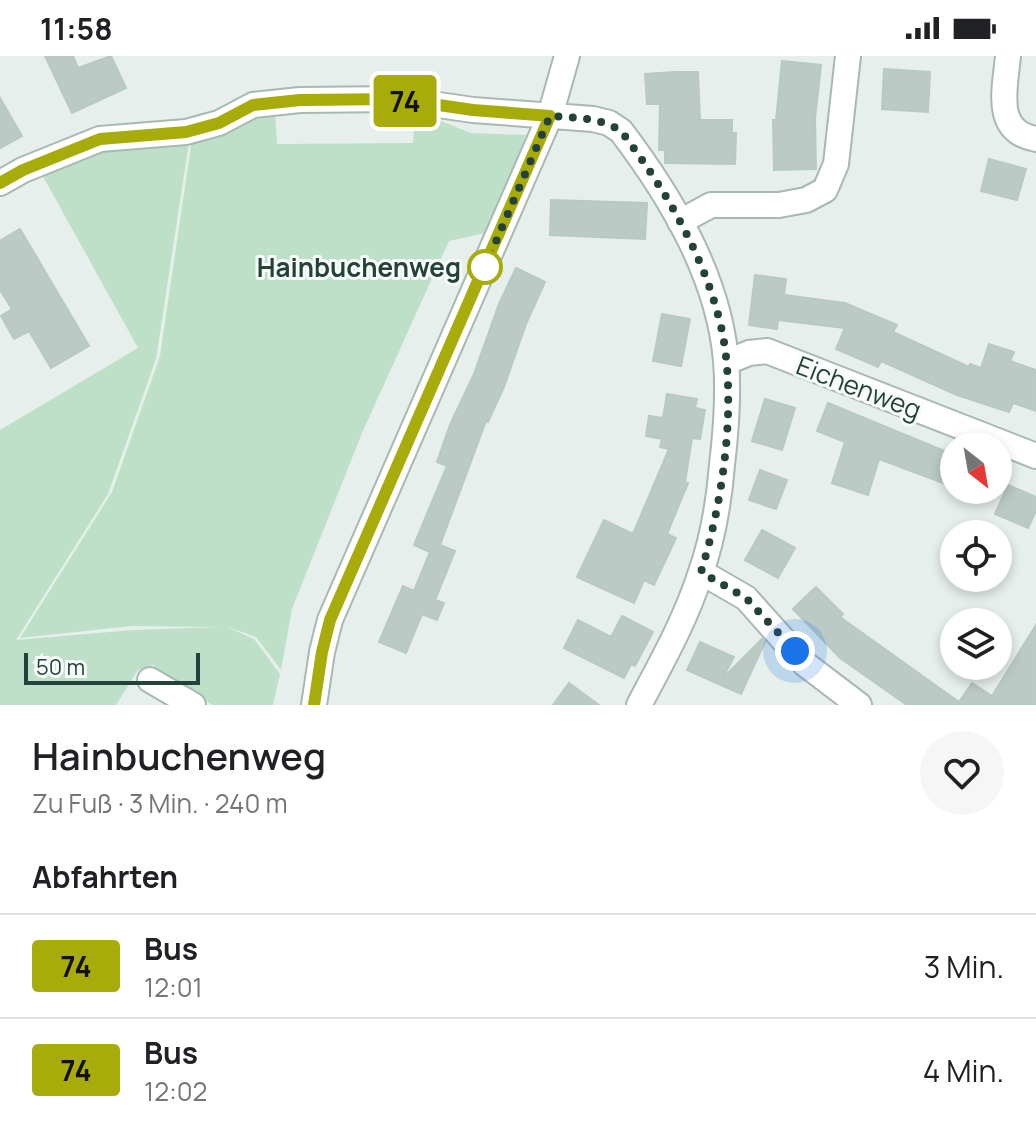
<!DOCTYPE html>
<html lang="de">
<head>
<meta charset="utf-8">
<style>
	:root { --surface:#fff; --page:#f6f6f6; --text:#202124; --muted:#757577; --line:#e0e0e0 }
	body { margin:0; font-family:Manrope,sans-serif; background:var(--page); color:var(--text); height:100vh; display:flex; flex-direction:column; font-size:30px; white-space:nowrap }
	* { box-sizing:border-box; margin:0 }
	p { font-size:26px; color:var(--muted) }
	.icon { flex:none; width:44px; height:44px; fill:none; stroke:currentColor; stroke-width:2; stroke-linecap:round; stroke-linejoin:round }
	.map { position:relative; height:649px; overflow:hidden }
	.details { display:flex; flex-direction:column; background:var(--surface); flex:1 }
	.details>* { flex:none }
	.badge { padding:0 16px; border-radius:6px; font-size:28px; line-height:52px }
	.needle { width:52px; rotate:149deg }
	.fabs { position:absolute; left:940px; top:376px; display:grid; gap:16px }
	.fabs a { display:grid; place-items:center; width:72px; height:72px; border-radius:50%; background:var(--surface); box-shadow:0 4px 12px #0003; font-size:40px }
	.scale { position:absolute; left:24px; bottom:20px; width:176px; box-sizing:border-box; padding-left:8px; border:4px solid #24423a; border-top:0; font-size:22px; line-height:28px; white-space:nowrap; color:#24423a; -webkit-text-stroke:6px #f7fbf9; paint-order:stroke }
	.you { position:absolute; width:40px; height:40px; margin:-20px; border:6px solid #fff; border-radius:50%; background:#1a73e8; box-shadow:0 0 0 12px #1a73e833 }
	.map>.badge { position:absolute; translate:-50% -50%; box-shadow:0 0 0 4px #fff }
	h2 { padding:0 32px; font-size:30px; line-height:72px }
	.round { display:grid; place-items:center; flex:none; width:84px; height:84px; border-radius:42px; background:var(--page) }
	.summary { display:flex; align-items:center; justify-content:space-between; height:136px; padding:0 32px }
	h1 { font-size:38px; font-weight:600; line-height:60px }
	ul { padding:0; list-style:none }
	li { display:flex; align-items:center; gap:24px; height:104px; padding:0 32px; border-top:2px solid var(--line) }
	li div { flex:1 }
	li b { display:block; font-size:30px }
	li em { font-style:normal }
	li .badge { min-width:88px; font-weight:700; text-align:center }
	.status { display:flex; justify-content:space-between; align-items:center; height:56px; padding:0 40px; background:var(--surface); direction:ltr }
	.status svg { height:22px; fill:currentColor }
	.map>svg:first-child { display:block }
	.green { fill:#bfe0c8 }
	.building { fill:#bbcac4; stroke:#b8c9c2; stroke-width:2 }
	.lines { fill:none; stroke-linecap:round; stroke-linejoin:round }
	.minor-casing { stroke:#a8b8b2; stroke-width:28 }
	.minor { stroke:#fff; stroke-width:24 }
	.line-casing { stroke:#fff; stroke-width:18 }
	.line { stroke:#a8ac0b; stroke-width:12 }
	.walk { stroke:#24423a; stroke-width:8; stroke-dasharray:0 14.4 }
	.stop-dot { fill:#fff; stroke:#a8ac0b; stroke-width:4 }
	.labels { text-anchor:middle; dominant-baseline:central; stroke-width:6; stroke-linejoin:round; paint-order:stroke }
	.stop-label { font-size:26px; font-weight:bold; fill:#24423a; stroke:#f7fbf9; text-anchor:end }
	.street-label { font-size:26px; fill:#24423a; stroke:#f7fbf9 }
</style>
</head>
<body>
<div class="status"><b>11:58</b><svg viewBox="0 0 49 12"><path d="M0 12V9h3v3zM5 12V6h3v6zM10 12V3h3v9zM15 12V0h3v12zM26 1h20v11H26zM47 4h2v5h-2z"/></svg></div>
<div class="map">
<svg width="1036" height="649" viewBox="0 0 1036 649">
	<rect width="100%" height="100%" fill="#e6efeb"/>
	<path class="green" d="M275,58L277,88L413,87L415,60L436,63L471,77L526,79L489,176L449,185L362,377L292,553L281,614L256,581L225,570L254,583L280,618L273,649H212L153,609L138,614L116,649H0V374L138,292L40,115L97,92L190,80L156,303L108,438L16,584L133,574L219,571L132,570L20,582L112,436L160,300L192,83L245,62Z"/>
	<path class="building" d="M45,0H73L78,12L111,0L126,32L72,57Z
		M782,5L821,9L815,63L816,113L774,114L773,64H776Z
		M884,13L930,16L928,56L882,53Z
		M675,16H698L700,64H732V77H736L735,108L665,107V94H659L660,48H647L645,18Z
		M0,42L22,80L0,92Z
		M989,103L1026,113L1017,144L981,135Z
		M551,144L647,147L645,183L550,179Z
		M20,173L89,290L51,312L29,275L14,283L1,260L12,253L0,234V185Z
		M516,212L545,226L526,268L504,331L488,366L486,365L440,489L455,495L435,544L444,547L437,564L422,558L406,597L379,586L403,530L414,535L430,496L414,489L447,410L437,406L450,369L474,318L499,248Z
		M755,219L786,223L784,239L845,247L897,269L893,276L969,311L970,308L981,312L989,288L1014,296L1010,305L1036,314V355L1013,347L1009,356L957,339L881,305L878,311L836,293L845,272L778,264L777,273L749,269Z
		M662,258L690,263L681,310L653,305Z
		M667,338L697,343L695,352L705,354L700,383L692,382L685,426L688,427L667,478L676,482L654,529L644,524L634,547L577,521L604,464L633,478L669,393L660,391L662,383L646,380L649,360L663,362Z
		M765,343L795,352L782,394L752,385Z
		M828,347L954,399V431L879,403L868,439L832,427L845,386L817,375Z
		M760,414L787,424L776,453L749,444Z
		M1008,429L1036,441V455L1028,472L995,458Z
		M762,474L795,492L778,522L745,504Z
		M816,531L843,558L840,561L959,646L972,627L992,640L1036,569V649H907L840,602L793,553Z
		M622,560L653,576L635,610L631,608L624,622L564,592L578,564L611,581Z
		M762,583L765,586L741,638L687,614L700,586L734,601L722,623Z
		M569,627L599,649H553Z"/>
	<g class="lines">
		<defs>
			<path id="minor" d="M1008,0C1005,33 993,75 1036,83
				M0,127L23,114L100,83L186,76L219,67L253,49L300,44L397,43L473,54L593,63L609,67L621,75C671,141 719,221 726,305C729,339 726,375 722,409C719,445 713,482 701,516C686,563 662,606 639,649
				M680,166L711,149H779L806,144L825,134L836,108L848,0
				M727,306L749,297L767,295L1036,400
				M701,516L746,542L805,608L859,649
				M150,624L193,649
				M314,649L322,596L330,564L550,60L567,0"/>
		</defs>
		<use href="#minor" class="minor-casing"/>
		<use href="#minor" class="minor"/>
	</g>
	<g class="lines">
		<defs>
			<path id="line" d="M0,127L23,114L100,83L186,76L219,67L253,49L300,44L397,43L473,54L550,60L330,564L322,596L314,649"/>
		</defs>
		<use href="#line" class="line-casing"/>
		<use href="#line" class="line"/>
		<path class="walk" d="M485,211L550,60C575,62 599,61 621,75C666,134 706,202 722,275C737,349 723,445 701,516L746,542L795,595"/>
	</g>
	<circle class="stop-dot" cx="485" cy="211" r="16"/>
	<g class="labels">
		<g class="stop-label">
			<text x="461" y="211">Hainbuchenweg</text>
		</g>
		<g class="street-label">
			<text transform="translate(859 331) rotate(21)">Eichenweg</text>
		</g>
	</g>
</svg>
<div class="fabs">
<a><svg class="needle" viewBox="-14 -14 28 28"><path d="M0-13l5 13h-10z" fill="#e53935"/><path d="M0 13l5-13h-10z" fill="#757577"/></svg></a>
<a><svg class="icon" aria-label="locate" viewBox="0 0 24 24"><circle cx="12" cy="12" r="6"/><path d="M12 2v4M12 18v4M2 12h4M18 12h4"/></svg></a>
<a><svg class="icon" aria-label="layers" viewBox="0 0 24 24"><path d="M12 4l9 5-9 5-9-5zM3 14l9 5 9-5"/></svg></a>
</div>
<div class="scale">50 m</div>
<div class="you" style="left:795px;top:595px"></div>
<b class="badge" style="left:405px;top:45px;background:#a8ac0b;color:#111">74</b>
</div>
<section class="details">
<div class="summary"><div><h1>Hainbuchenweg</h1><p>Zu Fuß · 3 Min. · 240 m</p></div><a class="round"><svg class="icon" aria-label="heart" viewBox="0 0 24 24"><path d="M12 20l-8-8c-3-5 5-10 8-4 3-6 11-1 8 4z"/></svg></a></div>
<h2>Abfahrten</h2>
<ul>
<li><span class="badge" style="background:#a8ac0b;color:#111">74</span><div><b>Bus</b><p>12:01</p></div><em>3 Min.</em></li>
<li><span class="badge" style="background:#a8ac0b;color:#111">74</span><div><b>Bus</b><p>12:02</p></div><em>4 Min.</em></li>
</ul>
</section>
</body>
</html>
